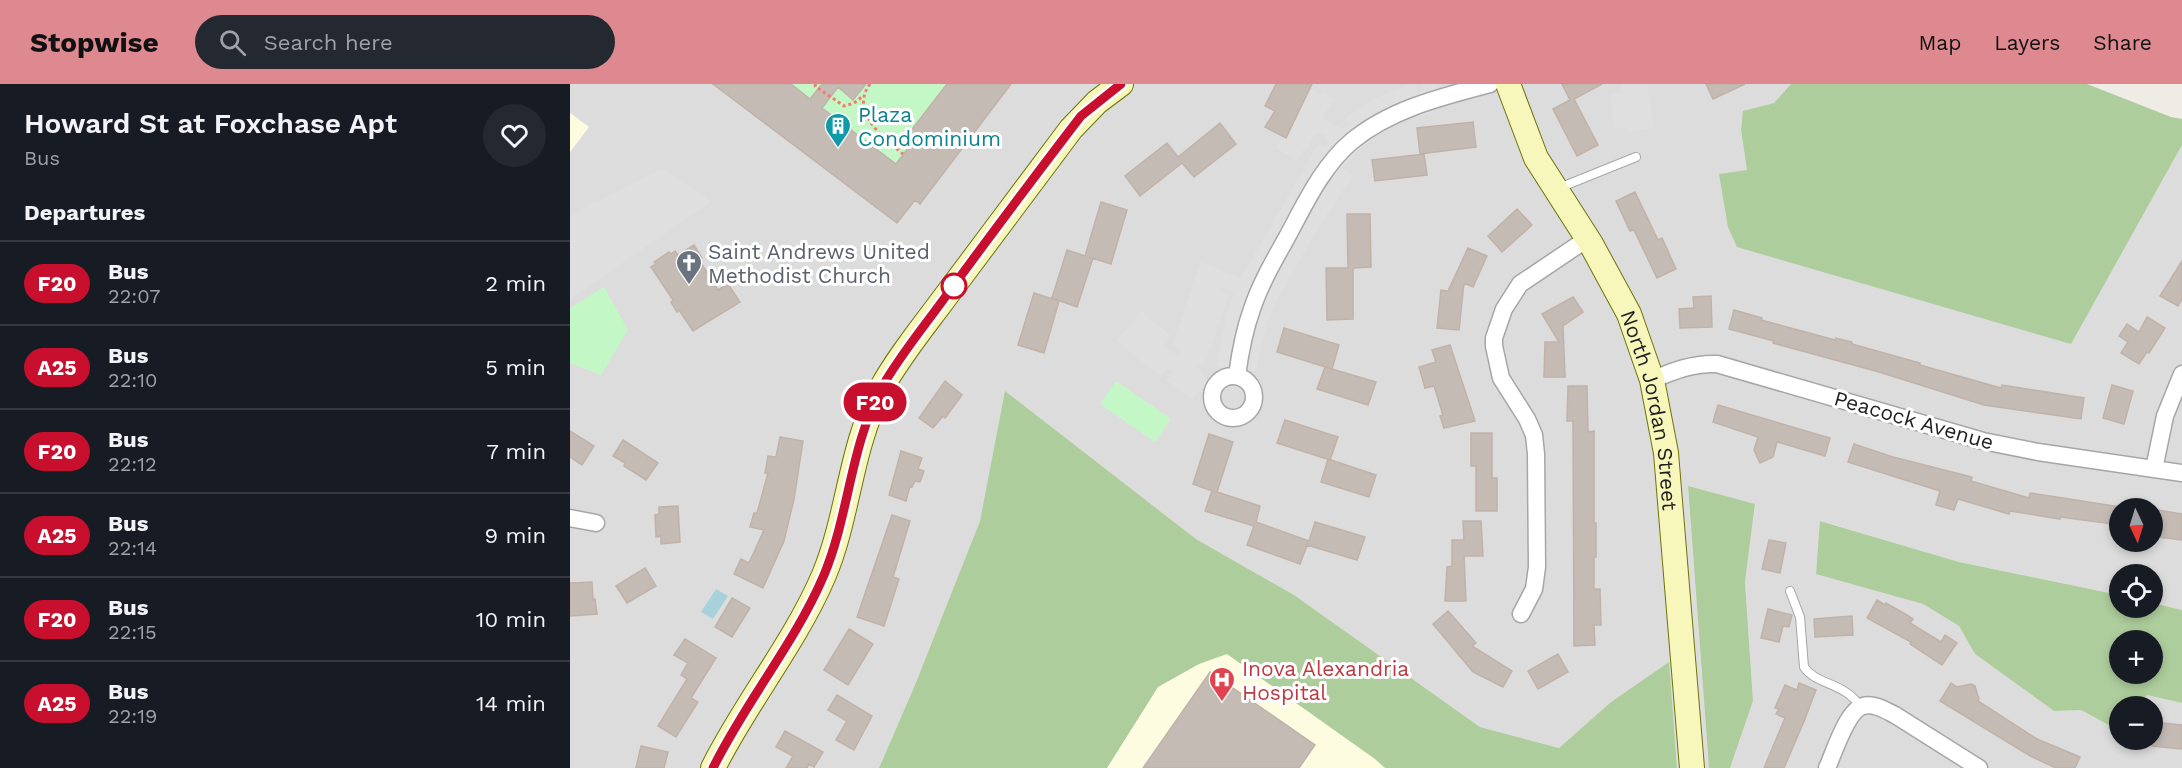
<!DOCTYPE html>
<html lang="en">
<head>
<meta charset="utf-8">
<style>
	:root { --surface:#171b24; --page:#242831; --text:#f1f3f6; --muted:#9ea1a6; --line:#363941; --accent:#de898f }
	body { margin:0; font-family:"Work Sans",sans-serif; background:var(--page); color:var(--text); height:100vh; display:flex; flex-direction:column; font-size:22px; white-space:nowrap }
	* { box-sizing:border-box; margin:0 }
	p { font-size:20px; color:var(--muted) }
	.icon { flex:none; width:33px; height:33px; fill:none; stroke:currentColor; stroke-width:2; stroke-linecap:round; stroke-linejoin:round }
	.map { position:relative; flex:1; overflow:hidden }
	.panel { display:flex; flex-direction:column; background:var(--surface); width:570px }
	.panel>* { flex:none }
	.badge { padding:0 12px; border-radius:20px; font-size:21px; line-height:39px }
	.needle { width:39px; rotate:176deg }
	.tools { position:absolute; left:1539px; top:414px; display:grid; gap:12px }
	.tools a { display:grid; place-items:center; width:54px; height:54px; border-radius:50%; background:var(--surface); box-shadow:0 3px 9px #0003; font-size:30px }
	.map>.badge { position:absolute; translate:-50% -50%; box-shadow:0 0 0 3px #fff }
	h2 { padding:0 24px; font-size:22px; line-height:54px }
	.round { display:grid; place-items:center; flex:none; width:63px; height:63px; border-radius:32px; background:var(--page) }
	.overview { display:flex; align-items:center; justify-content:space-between; height:102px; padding:0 24px }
	h1 { font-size:28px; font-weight:600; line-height:45px }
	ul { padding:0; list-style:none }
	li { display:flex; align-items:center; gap:18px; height:84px; padding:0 24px; border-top:2px solid var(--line) }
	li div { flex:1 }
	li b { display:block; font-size:22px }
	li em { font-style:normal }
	li .badge { min-width:66px; font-weight:700; text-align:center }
	header { display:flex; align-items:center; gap:36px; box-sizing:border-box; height:84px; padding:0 30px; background:var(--accent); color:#111 }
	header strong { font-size:28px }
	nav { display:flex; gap:33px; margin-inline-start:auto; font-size:21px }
	.search { width:420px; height:54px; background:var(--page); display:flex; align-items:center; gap:15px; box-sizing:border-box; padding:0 21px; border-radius:33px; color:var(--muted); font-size:22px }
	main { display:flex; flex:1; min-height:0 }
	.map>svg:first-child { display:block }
	.residential { fill:#dddcdc; fill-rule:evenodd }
	.education { fill:#fefce0 }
	.forest { fill:#adcd9c; fill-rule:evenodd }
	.park { fill:#c4f7c6 }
	.parking { fill:#dfdfdf }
	.water { fill:#a8d2db }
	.building { fill:#c4bbb5; stroke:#c1b2a8; stroke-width:1.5 }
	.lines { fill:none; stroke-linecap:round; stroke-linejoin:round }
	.lane-casing { stroke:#a6a6a6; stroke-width:10 }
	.street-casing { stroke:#a6a6a6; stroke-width:19 }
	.secondary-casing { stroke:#6d7309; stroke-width:26 }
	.path { stroke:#f57871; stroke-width:3; stroke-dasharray:3 3; stroke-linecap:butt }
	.lane { stroke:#fff; stroke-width:8 }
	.street { stroke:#fff; stroke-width:16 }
	.secondary { stroke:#f7f7bc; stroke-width:24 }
	.line-casing { stroke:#fff; stroke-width:14 }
	.line { stroke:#c8102e; stroke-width:9 }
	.stop-dot { fill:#fff; stroke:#c8102e; stroke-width:3 }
	.labels { text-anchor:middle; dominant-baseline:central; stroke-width:6; stroke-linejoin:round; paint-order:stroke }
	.culture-label { font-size:21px; fill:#0d838f; stroke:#fff; text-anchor:start }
	.worship-label { font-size:21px; fill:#5b616d; stroke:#fff; text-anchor:start }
	.street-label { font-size:21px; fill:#1f1f1f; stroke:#fff }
	.health-label { font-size:21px; fill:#be3a42; stroke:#fff; text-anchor:start }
</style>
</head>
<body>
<header>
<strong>Stopwise</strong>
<div class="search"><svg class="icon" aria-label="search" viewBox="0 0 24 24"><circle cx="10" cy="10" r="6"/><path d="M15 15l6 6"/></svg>Search here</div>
<nav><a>Map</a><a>Layers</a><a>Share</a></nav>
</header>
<main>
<section class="panel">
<div class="overview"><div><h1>Howard St at Foxchase Apt</h1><p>Bus</p></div><a class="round"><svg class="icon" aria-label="heart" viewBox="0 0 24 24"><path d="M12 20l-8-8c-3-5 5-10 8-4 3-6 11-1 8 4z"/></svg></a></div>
<h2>Departures</h2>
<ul>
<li><span class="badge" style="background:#c8102e;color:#fff">F20</span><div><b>Bus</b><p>22:07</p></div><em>2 min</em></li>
<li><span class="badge" style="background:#c8102e;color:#fff">A25</span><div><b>Bus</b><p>22:10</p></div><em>5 min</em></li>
<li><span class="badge" style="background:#c8102e;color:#fff">F20</span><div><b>Bus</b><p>22:12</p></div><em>7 min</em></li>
<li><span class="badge" style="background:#c8102e;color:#fff">A25</span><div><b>Bus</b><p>22:14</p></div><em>9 min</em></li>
<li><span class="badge" style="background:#c8102e;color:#fff">F20</span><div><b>Bus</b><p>22:15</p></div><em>10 min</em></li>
<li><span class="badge" style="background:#c8102e;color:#fff">A25</span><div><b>Bus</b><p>22:19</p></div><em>14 min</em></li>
</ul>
</section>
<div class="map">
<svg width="1612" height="684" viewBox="0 0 1612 684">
	<rect width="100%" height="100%" fill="#efece6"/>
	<path class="residential" d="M0,0H1221L1204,19L1174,27L1171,46L1177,86L1500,260L1612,61V526L1583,519L1582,490H1550L1549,511L1389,478L1251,437L1246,489L1353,520L1389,542L1405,570L1484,627L1511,626L1548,646L1549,645L1550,656H1582V622H1568L1577,611L1612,619V684H1160L1183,617L1175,498L1185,421L1118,403L1139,684H1107L1098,579L1041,618L989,664L910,643L724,511L626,455L436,308L410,437L345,601L309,684H0V68L18,43L0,29ZM1550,424H1582V458H1550Z"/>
	<path class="education" d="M0,29L19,43L0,68Z
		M657,570L805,675L815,684H537L588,603L629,580Z"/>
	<path class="forest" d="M1221,0H1517L1601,33L1612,35V61L1501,260L1167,163L1158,143L1149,90L1177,86L1171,46L1173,27L1204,19Z
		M435,307L626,455L724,511L910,643L989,664L1041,618L1099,578L1107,684H815L805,675L657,570L629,580L588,603L537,684H309L345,601L410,437Z
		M1118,402L1185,420L1175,498L1183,617L1160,684H1139Z
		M1250,437L1389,478L1549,511L1550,524H1582L1583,519L1612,526V619L1577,611L1568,622H1550L1548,646L1511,626L1484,627L1405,570L1389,542L1353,520L1246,490ZM1550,556H1582V590H1550Z"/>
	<path class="park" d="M221,0H377L340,48L342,59L326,80Z
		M34,203L58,246L31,291L0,279V224Z
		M546,297L601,335L585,358L530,320Z"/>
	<path class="parking" d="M840,0H845L848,9L854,7L852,0H869L863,29L842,34L819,44L791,64L772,85L783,91L748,144L704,221L697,239L686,287L646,283L657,228L664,208L651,203L649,207L659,210L634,282L626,280L639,301L627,309L622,316L596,296L603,288L598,284L590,292L547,257L571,227L601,252L593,261L608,272L612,268L603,260L631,178L671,194L748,60L755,64L758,59L755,52L750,49H745L736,67L733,66L727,76L706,64L739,4L750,11L752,8L764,15L754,31V35L770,44H776L780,41L775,34L801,16Z
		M1051,0H1078L1084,44L1057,48L1056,43L1044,45L1040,10L1052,9Z
		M88,86H97L141,118L0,215V133L25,117L27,118Z"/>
	<path class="water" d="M146,505L158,512L143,535L131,528Z"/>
	<path class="building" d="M143,0H221L240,15L252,0H296L283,16L268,3L252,24L326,80L342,59L340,48L377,0H441L350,120L345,116L327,139Z
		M706,0H742L716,54L695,43L705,27L695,22Z
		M992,0H1032L1004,15L1028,61L1007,72L983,25L1000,16Z
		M1136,0H1175L1143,15Z
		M903,38L906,63L850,70L847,44Z
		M650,39L666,60L624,93L612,79L570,112L555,92L597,59L608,73Z
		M854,70L857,91L805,97L802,76Z
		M1065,108L1088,156L1092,154L1106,185L1087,194L1064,146L1060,147L1046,117Z
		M531,118L557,126L541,180L519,173L523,174L507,223L482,214L497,166L515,172Z
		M947,125L962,141L932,168L918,152Z
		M777,130H800L801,183L783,184V235L757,236L756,184H778Z
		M124,161L132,174L129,176L148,206L158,200L170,218L123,247L109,226L107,228L101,218L103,216L81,183L86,180L84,178L99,168L101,170L105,167L108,171Z
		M898,164L917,172L903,203L894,199L889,246L867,244L871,206L878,207Z
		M1612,177V215L1608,222L1590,212Z
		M464,209L489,217L474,269L448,261Z
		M1141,212L1142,243L1110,244L1109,225L1124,224L1123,213Z
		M1003,213L1013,228L993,242L995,293H974L975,258H989L972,230Z
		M1164,226L1192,234L1191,236L1265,256L1266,254L1282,258V260L1350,279V281L1431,304L1432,301L1514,314L1511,335L1414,321L1309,288L1203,259L1204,257L1159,245Z
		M1577,233L1595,244L1579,269L1577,268L1569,280L1551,269L1558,258L1549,252L1557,240L1569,248Z
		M714,244L769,261L762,285L707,268Z
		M880,261L905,337L874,344L870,332L873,331L864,302L855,304L849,283L866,278L862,266Z
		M755,283L806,298L798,321L747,305Z
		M375,297L392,311L375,334L373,332L363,344L349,334Z
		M1542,301L1563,307L1554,340L1533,334Z
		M998,302H1017L1018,348L1024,347V439H1026V473H1024V505H1030L1031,541H1024L1025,561L1004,562L1003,337H997Z
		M1148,321L1260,354L1255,372L1207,358L1203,373L1190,379L1184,366L1188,353L1143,338Z
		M715,336L768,353L760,376L707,359Z
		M0,347L24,362L12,381L0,373Z
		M901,349H922V394H927V427H906V382H901Z
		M639,350L663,358L647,408L690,422L686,438L739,457L745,438L795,453L787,476L737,461L738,459L730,480L677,461L684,442L635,427L642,407L645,408L623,400Z
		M210,353L233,357L224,415L214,457L193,504L164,490L171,475L179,479L194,446L180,443L184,429H187L198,389H195L198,372L206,373Z
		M53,356L88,379L76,396L54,382L55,379L43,372Z
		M1284,360L1323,373L1402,393L1401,397L1459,414L1460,409L1550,423V441L1490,433V435L1440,427L1439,430L1388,415L1384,426L1366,421L1370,407L1278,378Z
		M331,367L352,374L348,385L354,387L350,398L345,397L342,403L340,402L336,417L319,411Z
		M758,375L806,391L799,413L751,398Z
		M108,422L110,458L91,460V452L86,453L85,431L89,430V423Z
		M1582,425L1612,430V456L1582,452Z
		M322,431L340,437L323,493L329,495L314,542L287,533Z
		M893,437H911L913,472H894L896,517H875L877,483L882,482V456H894Z
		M1199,456L1216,459L1210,489L1192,485Z
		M75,484L86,502L57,519L46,502Z
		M22,498L23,516L25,515L27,530L0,532V499Z
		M162,514L180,524L162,553L145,543Z
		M1307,516L1315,521L1316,519L1337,531L1343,535L1340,539L1371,558L1375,551L1387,559L1372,581L1340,560L1341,558L1297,534Z
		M1198,525L1222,531L1219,543L1213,542L1209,558L1191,554Z
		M878,527L906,559L902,562L942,587L933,603L903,588L863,540Z
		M1282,532L1283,551L1245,553L1244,535Z
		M279,545L303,560L278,601L254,586Z
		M115,555L146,574L121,614L128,618L106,653L88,642L117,595L111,591L118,579L104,571Z
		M988,570L998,588L968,605L958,587Z
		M640,588L745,661L729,684H573Z
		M1229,599L1246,606L1235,635L1214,684H1194L1215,634L1206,630L1209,625L1205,624L1215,601L1227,606Z
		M1381,599L1387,603L1401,600L1405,602L1409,615L1408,617L1467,655L1510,673L1505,684H1486L1462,673L1370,617Z
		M267,611L302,632L284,666L266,656L277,637L258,626Z
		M1582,638L1612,641V665L1582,662Z
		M215,647L253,668L244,683L239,680L237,684H216L223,672L206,663Z
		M71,662L98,668L94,684H66Z"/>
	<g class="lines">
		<defs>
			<path id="lane" d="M989,104L1066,73
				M1220,507L1230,533L1234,583C1246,601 1274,598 1290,622"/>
			<path id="street" d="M667,292C670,269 674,247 682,225C690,201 703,178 716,155C734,122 752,82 782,57C821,25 871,13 920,0
				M642 313a21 21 0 1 1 42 0a21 21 0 1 1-42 0Z
				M1082,296C1103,287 1123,279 1147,280L1413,357L1468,368L1612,389
				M1584,385L1595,332L1612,290
				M0,434L26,439
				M951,530L964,505L967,483L966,370L964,351L957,335L931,294L924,262V254L934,225L950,200L1017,155
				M1257,684C1264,669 1277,626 1293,622C1304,619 1315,626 1325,631L1409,684"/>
			<g id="secondary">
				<path id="s1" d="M938,0L966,74L1021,160L1059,230L1082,296L1096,369L1122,684"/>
				<path d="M143,684C176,618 225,559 254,491C279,431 280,364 311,305C327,275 353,243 373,216C416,159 458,102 501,45L527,18L551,0"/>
			</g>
		</defs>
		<use href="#lane" class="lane-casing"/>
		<use href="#street" class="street-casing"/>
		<use href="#secondary" class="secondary-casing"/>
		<path class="path" d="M246,0L245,2L274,22L284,19L293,12
			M300,0C279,28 314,54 333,70"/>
		<use href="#lane" class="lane"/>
		<use href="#street" class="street"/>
		<use href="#secondary" class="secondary"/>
	</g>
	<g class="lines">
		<defs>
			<path id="line" d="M143,684C176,617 225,559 254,491C279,431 280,364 311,305C327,275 356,240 376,212C417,156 459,100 501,45L511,32L551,0"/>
		</defs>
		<use href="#line" class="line-casing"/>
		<use href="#line" class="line"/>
	</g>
	<defs>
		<symbol id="building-pin" viewBox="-11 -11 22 30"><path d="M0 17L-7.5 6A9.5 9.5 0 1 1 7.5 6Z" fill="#0f9aa8" stroke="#fff"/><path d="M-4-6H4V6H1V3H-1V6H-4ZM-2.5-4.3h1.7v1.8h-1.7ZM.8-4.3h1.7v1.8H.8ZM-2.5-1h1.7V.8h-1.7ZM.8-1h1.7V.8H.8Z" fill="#fff"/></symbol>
		<symbol id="church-pin" viewBox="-11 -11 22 30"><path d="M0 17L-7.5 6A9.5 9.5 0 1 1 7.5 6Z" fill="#6b7280" stroke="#fff"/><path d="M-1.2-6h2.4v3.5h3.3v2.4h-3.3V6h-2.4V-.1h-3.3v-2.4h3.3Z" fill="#fff"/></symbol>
		<symbol id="hospital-pin" viewBox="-11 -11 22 30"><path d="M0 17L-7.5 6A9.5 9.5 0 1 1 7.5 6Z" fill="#e0444e" stroke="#fff"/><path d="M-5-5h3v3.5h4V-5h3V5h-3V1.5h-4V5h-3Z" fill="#fff"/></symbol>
	</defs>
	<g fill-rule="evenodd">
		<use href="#building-pin" x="253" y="27" width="30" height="40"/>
		<use href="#church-pin" x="104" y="164" width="30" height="40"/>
		<use href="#hospital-pin" x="637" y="581" width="30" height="40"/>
	</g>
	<circle class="stop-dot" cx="384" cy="202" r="12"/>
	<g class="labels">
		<g class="culture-label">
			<text x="288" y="30">Plaza<tspan x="288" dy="24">Condominium</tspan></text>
		</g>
		<g class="worship-label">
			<text x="138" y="167">Saint Andrews United<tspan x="138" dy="24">Methodist Church</tspan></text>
		</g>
		<g class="street-label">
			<text stroke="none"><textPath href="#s1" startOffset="360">North Jordan Street</textPath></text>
			<text transform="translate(1344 336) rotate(16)">Peacock Avenue</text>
		</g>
		<g class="health-label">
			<text x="672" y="584">Inova Alexandria<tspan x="672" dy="24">Hospital</tspan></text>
		</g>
	</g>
</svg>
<div class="tools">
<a><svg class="needle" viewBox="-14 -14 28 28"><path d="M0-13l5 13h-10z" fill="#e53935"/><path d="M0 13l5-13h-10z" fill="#9ea1a6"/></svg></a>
<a><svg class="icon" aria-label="locate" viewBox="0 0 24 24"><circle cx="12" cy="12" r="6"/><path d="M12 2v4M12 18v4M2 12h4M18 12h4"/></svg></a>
<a>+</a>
<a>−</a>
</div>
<b class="badge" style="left:305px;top:318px;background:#c8102e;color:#fff">F20</b>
</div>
</main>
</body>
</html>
